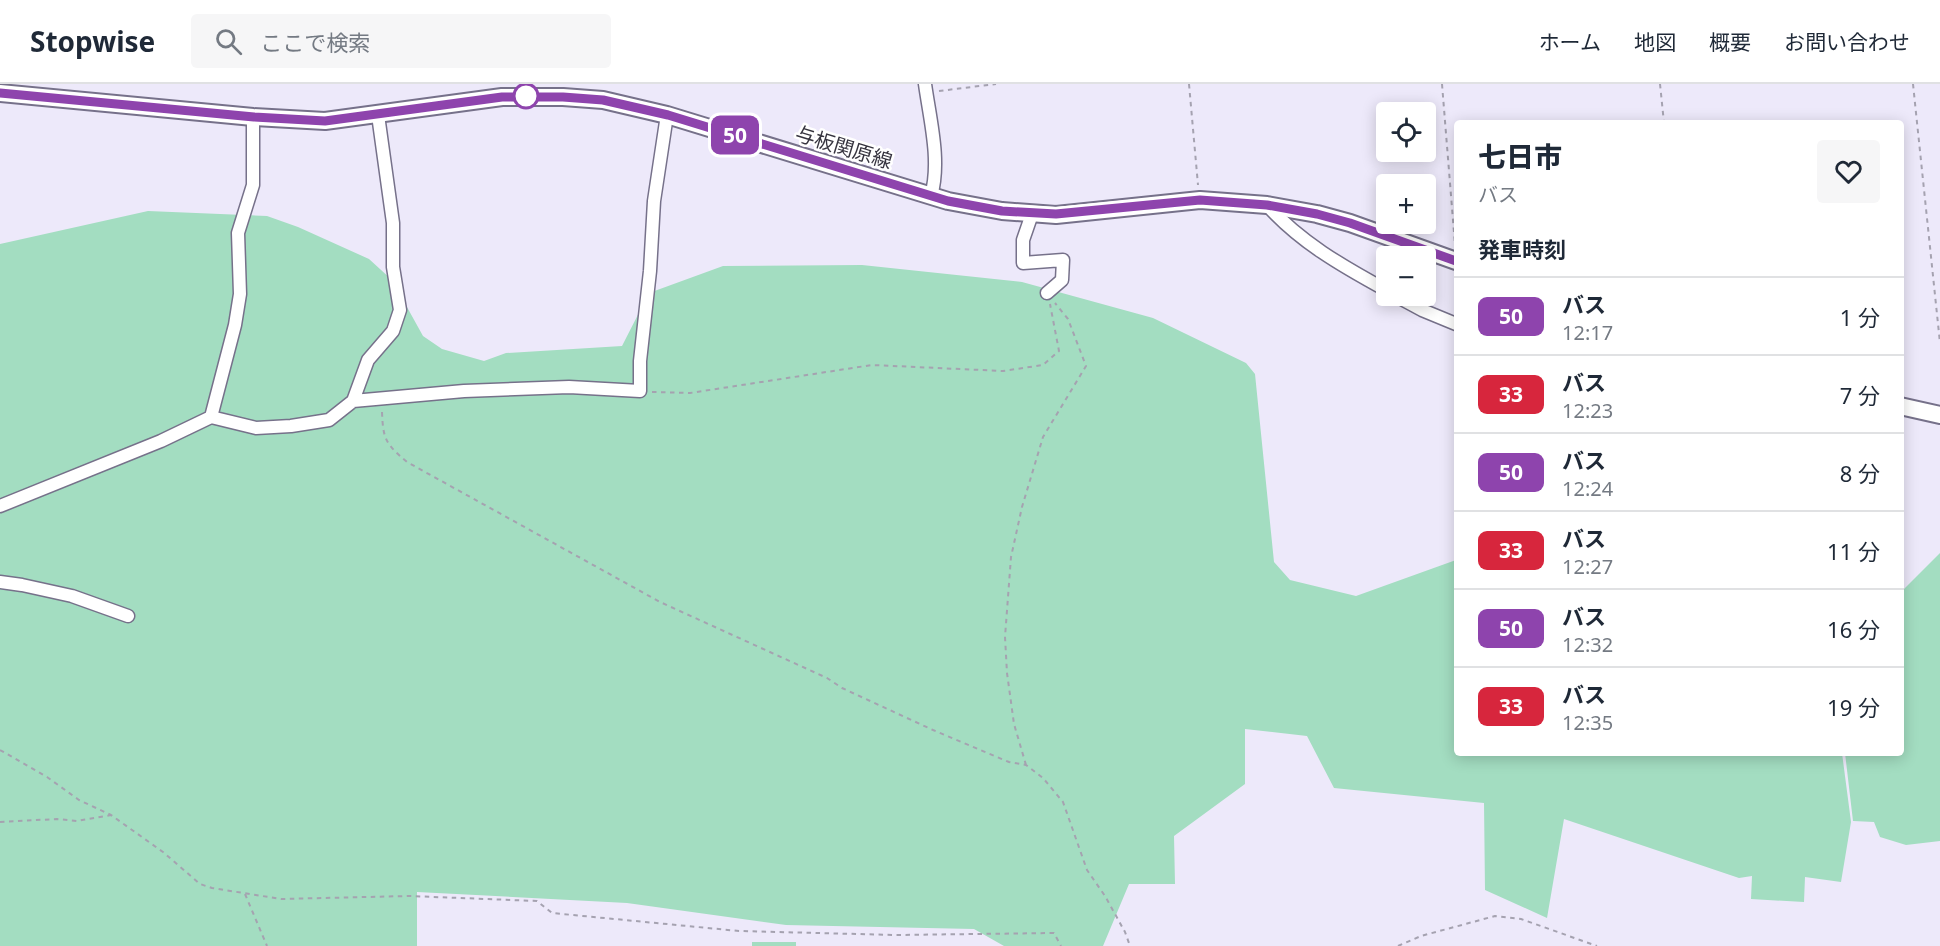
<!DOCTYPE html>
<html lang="ja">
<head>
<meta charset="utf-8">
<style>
	:root { --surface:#fff; --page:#f6f6f7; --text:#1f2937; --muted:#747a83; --line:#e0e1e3 }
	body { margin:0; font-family:"Noto Sans","Noto Sans JP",sans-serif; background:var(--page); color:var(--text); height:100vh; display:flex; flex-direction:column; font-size:22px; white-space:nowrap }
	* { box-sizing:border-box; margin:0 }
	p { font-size:20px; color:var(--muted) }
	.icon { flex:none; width:33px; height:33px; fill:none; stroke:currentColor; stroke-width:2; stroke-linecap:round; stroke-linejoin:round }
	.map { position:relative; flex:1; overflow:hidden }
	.sheet { position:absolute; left:1454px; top:36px; width:450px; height:636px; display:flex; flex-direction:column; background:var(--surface); border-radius:6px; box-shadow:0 3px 15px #0003 }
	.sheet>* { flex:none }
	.badge { padding:0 12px; border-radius:9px; font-size:21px; line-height:39px }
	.controls { position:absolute; left:1376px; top:18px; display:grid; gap:12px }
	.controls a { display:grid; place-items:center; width:60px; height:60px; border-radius:6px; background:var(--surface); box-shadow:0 3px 15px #0003; font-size:30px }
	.map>.badge { position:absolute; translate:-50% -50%; box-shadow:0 0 0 3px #fff }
	h2 { padding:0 24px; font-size:22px; line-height:54px }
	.round { display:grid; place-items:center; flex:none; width:63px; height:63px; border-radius:6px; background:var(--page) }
	.headline { display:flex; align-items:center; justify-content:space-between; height:102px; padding:0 24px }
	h1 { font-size:28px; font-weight:800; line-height:45px }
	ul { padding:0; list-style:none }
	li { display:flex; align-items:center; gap:18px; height:78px; padding:0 24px; border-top:2px solid var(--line) }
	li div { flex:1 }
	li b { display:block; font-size:22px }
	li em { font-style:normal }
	li .badge { min-width:66px; font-weight:700; text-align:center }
	header { display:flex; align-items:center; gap:36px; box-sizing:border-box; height:84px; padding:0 30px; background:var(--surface); border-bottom:2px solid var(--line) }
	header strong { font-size:28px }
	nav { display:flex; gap:33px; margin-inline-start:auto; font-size:21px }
	.search { width:420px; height:54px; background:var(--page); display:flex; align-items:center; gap:15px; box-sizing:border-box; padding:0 21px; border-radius:6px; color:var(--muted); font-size:22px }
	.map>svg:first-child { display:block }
	.green { fill:#a3ddc1 }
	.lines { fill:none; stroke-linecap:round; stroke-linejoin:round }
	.street-casing { stroke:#76718a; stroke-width:15 }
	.secondary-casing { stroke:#76718a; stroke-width:20 }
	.path { stroke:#a5a2b0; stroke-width:2; stroke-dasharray:4.5 4.5; stroke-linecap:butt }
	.street { stroke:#fff; stroke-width:12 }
	.secondary { stroke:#fff; stroke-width:16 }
	.line-casing { stroke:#fff; stroke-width:14 }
	.line { stroke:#8e44ad; stroke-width:9 }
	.stop-dot { fill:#fff; stroke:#8e44ad; stroke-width:3 }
	.labels { text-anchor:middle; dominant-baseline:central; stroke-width:5; stroke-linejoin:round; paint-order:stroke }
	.street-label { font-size:20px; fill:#36343f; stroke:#fff }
</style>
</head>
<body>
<header>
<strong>Stopwise</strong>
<div class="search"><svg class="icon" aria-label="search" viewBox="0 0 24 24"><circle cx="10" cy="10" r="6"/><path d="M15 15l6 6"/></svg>ここで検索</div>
<nav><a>ホーム</a><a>地図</a><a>概要</a><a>お問い合わせ</a></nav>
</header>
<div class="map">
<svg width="1940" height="862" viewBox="0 0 1940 862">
	<rect width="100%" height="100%" fill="#ede9fa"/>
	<path class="green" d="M148,127L267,132L298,143L369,175L392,196L423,252L442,265L484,277L506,269L622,262L649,209L723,182L862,181L1022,198L1153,234L1246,279L1255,290L1274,478L1290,496L1356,512L1456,476V669H1842L1851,738L1841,798L1805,793L1804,818L1751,815L1752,792L1739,794L1564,735L1547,834L1485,806L1484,719L1334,704L1307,652L1245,645V700L1174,752L1175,800H1129L1103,862H1004L974,845L786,841L627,819L417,808V862H0V160Z
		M1940,469V757L1906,761L1880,753L1874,738L1853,737L1845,669H1900L1901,508Z
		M752,858H796V862H752Z"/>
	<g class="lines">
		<defs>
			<path id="street" d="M925,0C930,36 941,77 931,112
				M1267,121C1300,158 1342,182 1386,206
				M1032,130L1023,156V179L1063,176L1062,196L1047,209
				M1396,212L1422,226L1456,240
				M353,317L464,307L569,303L640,307V277L650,187L654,117L667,31
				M211,333L235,241L240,210L238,149L253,101V33
				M0,422L161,357L211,333L256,344L291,342L329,336L353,317L368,276L393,247L400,226L393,183V139L378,31
				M0,498L22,501L72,512L128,532"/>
			<path id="secondary" d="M0,9L253,33L325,37L502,13H563L603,16L667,31L948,117L1002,127L1056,131L1200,116L1267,121L1317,130L1350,139L1456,177
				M1900,322L1940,331"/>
		</defs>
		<use href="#street" class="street-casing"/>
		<use href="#secondary" class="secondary-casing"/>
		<path class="path" d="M1189,0L1198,101
			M1442,0L1455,161
			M1660,0L1664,39
			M1913,0L1940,259
			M939,7L996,0
			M652,308L690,309L872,281L1003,287L1043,281L1059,267L1050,220
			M382,328C383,356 386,360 407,378L660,518L827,594L842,604L933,646L1009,678L1026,681L1043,694L1063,718L1087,786L1105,812L1125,848L1130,862
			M0,666L47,693L79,716L111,731L163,768L200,800L212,804L281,815L409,812L537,817L552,829L739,847L896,851L1054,849L1061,862
			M1026,681L1014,640L1007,589L1005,553L1011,473L1022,423L1043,353L1086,282L1068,235L1055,219
			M0,738L57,735L77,737L111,731
			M245,810L267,862
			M1398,862L1421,852L1495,832L1521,835L1597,862"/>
		<use href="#street" class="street"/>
		<use href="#secondary" class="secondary"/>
	</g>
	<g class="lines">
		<defs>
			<path id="line" d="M0,9L254,33L325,37L502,13H563L603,16L668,31L948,117L1002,127L1056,130L1200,116L1267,121L1317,130L1350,139L1456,177"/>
		</defs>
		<use href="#line" class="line-casing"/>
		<use href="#line" class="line"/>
	</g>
	<circle class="stop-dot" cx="526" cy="12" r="12"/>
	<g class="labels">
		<g class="street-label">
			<text transform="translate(844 63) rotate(17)">与板関原線</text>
		</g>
	</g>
</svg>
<div class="controls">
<a><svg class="icon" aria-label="locate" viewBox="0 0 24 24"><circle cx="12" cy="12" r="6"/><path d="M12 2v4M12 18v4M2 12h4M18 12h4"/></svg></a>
<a>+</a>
<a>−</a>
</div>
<b class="badge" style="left:735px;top:51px;background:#8e44ad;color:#fff">50</b>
<section class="sheet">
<div class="headline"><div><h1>七日市</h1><p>バス</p></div><a class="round"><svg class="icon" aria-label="heart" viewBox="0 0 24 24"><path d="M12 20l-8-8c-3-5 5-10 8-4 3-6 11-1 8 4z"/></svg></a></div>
<h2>発車時刻</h2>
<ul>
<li><span class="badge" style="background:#8e44ad;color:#fff">50</span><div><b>バス</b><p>12:17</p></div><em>1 分</em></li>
<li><span class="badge" style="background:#d7263d;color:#fff">33</span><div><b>バス</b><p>12:23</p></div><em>7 分</em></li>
<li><span class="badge" style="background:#8e44ad;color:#fff">50</span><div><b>バス</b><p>12:24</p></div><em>8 分</em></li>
<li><span class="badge" style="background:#d7263d;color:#fff">33</span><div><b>バス</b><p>12:27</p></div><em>11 分</em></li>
<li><span class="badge" style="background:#8e44ad;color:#fff">50</span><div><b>バス</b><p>12:32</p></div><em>16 分</em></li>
<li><span class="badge" style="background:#d7263d;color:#fff">33</span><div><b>バス</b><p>12:35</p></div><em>19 分</em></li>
</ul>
</section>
</div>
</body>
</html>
